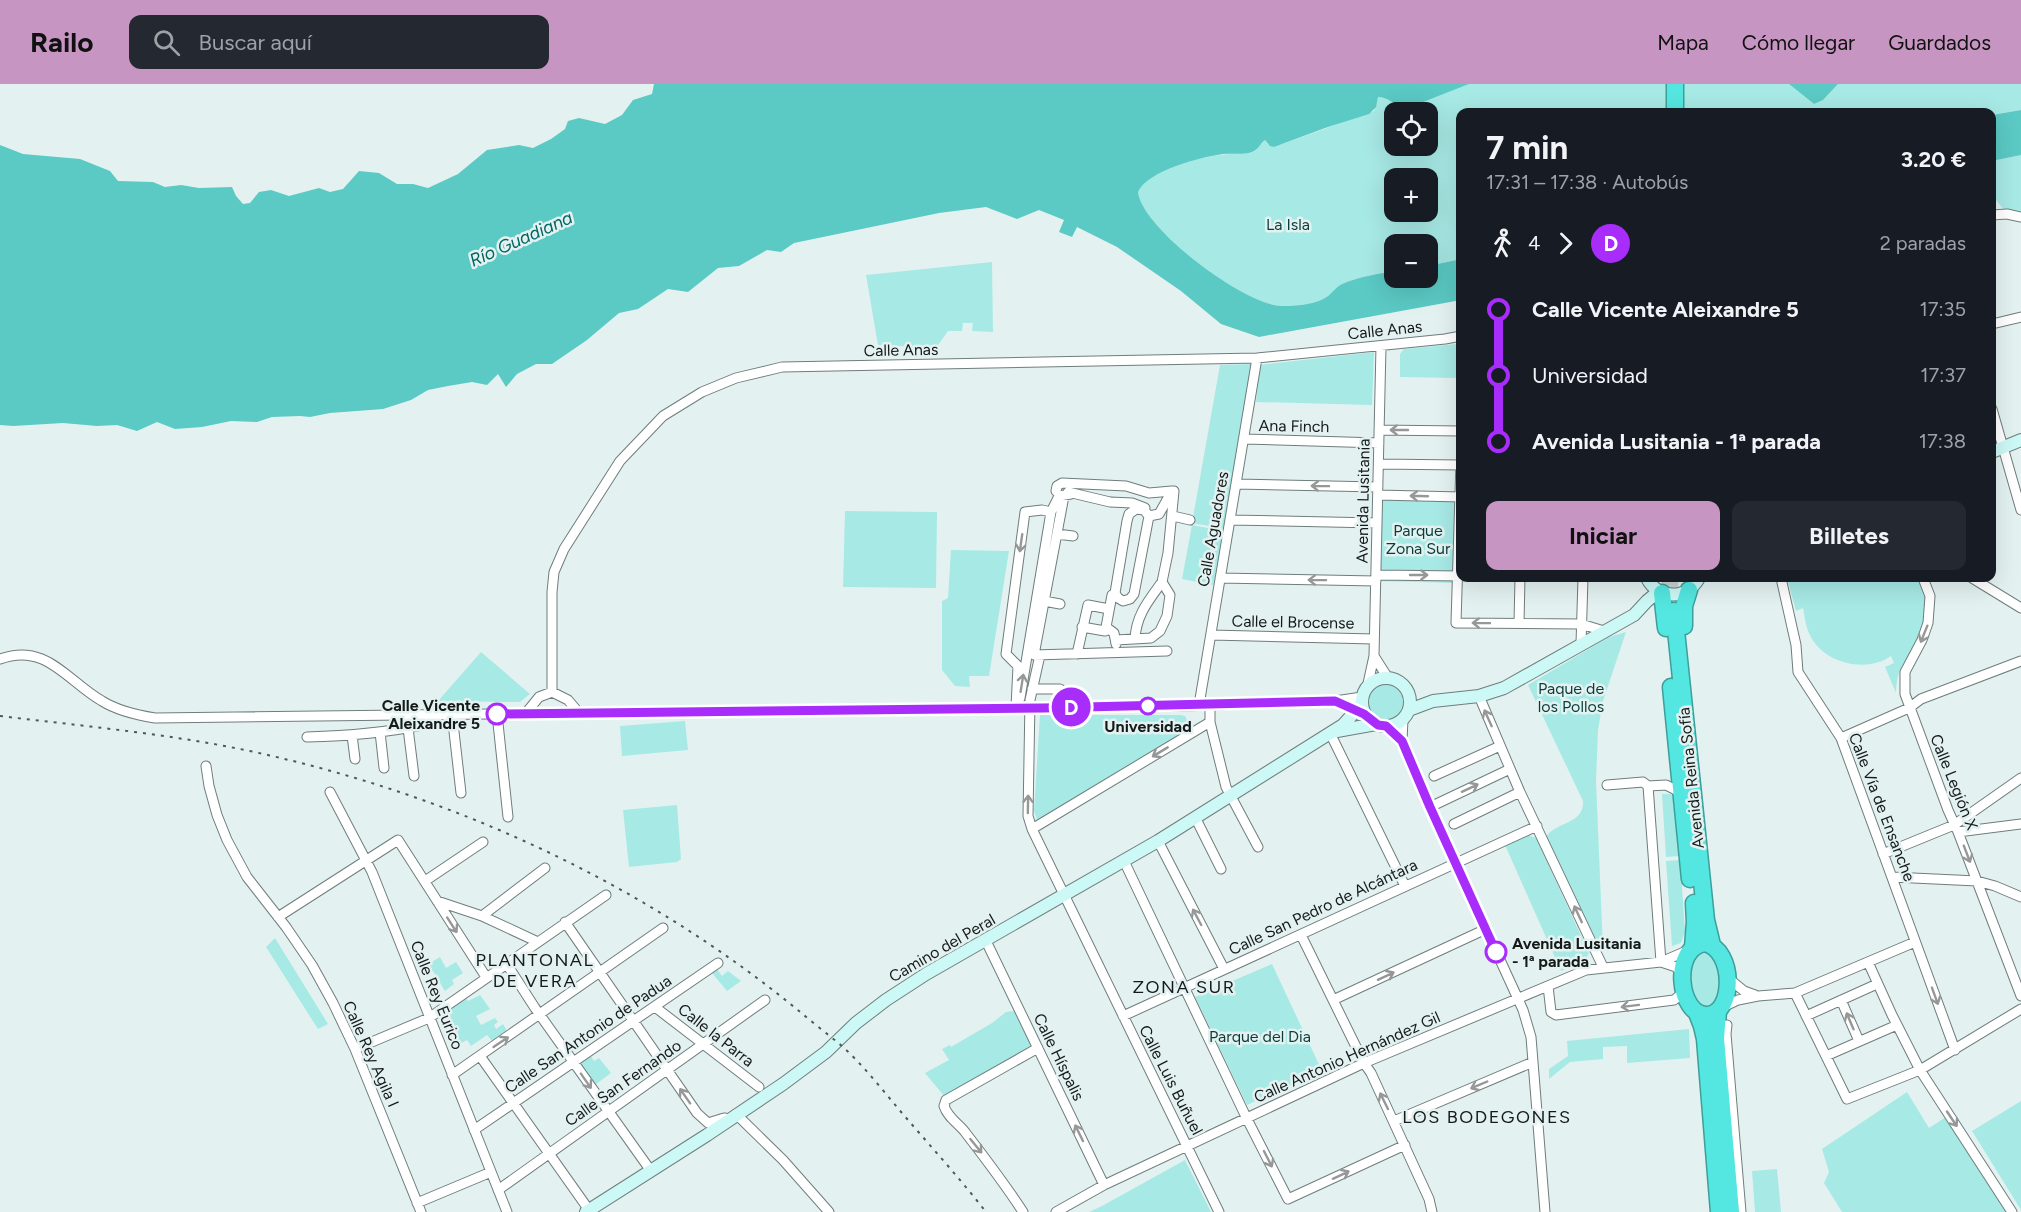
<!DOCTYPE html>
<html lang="es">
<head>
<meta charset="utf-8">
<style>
	:root { --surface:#171b24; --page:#242831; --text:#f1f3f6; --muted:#9ea1a6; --accent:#c795c2 }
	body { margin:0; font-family:Figtree,sans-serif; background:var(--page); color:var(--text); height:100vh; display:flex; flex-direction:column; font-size:22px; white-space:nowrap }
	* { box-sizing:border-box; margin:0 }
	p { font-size:20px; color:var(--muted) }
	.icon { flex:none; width:33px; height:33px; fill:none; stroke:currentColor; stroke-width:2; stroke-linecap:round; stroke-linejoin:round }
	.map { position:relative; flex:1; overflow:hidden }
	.sheet { position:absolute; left:1456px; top:24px; width:540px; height:474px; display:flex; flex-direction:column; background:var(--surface); border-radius:12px; box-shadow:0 6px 24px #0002 }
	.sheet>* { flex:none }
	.badge { padding:0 12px; border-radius:20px; font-size:21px; line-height:39px }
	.fabs { position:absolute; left:1384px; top:18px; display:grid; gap:12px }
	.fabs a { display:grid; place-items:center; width:54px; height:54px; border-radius:12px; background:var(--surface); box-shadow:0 6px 24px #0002; font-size:30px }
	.map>.badge { position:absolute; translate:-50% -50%; box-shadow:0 0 0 3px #fff }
	.legs { display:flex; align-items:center; gap:9px; height:66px; padding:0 30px; font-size:20px }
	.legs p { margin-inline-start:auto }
	.head { display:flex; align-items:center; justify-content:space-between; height:102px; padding:0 30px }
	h1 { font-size:33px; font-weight:700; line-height:45px }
	.primary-button { display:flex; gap:12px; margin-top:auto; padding:12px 30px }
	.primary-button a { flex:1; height:69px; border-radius:12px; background:var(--accent); color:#111; font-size:24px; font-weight:700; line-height:69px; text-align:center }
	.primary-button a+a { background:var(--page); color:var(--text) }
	ul { padding:0 30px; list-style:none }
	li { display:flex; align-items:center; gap:21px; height:66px; font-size:22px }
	li i { display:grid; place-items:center; width:9px; height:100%; margin:0 8px; background:currentColor }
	li i::after { content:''; width:15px; height:15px; margin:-8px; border:4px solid; border-radius:50%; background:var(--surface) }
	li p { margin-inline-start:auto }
	li:first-child i { background:linear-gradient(#0000 50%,currentColor 0) }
	li:last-child i { background:linear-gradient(currentColor 50%,#0000 0) }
	header { display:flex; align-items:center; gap:36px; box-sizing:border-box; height:84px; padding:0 30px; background:var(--accent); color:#111 }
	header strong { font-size:28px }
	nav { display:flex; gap:33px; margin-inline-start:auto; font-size:21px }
	.search { width:420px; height:54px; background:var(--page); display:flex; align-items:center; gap:15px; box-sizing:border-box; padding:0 21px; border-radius:12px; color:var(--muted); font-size:22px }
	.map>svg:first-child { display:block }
	.green { fill:#a7e9e5; fill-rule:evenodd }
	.water { fill:#5bc9c4 }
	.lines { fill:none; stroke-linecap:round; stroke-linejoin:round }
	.highway-tunnel { stroke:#c4d2d1; stroke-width:16; stroke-dasharray:16 8; stroke-linecap:butt }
	.street-casing { stroke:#6f7d7c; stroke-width:11 }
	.secondary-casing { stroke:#6f7d7c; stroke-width:14 }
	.highway-casing { stroke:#3e9f9a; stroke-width:19 }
	.street { stroke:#fff; stroke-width:9 }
	.secondary { stroke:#ccf8f6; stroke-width:12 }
	.highway { stroke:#54e6e0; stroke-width:16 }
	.rail { stroke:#505857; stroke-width:2; stroke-dasharray:3 6; stroke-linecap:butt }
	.oneway { stroke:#969898 }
	.line-1-casing { stroke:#fff; stroke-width:14 }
	.line-1 { stroke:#a82dfb; stroke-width:9 }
	.stop-1-dot { fill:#fff; stroke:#a82dfb; stroke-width:3 }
	.labels { text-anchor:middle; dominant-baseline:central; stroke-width:5; stroke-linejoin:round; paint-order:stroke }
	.park-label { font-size:16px; fill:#083d3b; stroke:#e3f2f1 }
	.street-label { font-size:16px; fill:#151a19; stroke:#e3f2f1 }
	.stop-label { font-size:16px; font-weight:bold; fill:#151a19; stroke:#e3f2f1; text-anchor:end }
	.water-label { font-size:18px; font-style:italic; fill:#016562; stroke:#e3f2f1 }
	.neighbourhood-label { font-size:18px; letter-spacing:1.5px; fill:#151a19; stroke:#e3f2f1 }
</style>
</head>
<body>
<header>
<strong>Railo</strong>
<div class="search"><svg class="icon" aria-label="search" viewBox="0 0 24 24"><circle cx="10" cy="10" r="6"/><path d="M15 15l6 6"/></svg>Buscar aquí</div>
<nav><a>Mapa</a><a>Cómo llegar</a><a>Guardados</a></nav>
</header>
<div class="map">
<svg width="2021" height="1128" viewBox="0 0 2021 1128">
	<rect width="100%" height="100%" fill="#e3f2f1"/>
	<path class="green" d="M1469,0H1789L1814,20L1823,16L1838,0H2021V26L1992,31V28H1461V175L1428,182V160H1395V187C1377,190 1358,193 1342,200C1336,203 1333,208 1328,212C1318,220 1297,222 1284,222C1248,224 1142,145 1138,108C1147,88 1199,73 1221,71C1230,69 1240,70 1249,69L1255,67L1265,56L1268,60L1274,63L1374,27L1378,13C1391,13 1396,25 1408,24ZM1395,28H1428V62H1395ZM1395,94H1428V128H1395Z
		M2021,71V129L2007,130L1992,111V77Z
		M992,178L993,248L972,247L973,239H963L962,247H948L936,264L878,261L866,191Z
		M1457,260V294L1400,293V270L1404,265Z
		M1374,268L1372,321L1256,318L1259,281Z
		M1252,280L1225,445L1192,439L1220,281Z
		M1378,411L1459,413L1457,499L1376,497Z
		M845,427L937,428L936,504L843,503Z
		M1192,441L1224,447L1213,501L1182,495Z
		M951,466L1009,467L989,592H969L970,603L955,602L942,586V517L948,514Z
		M1787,494H1919C1927,513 1930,534 1920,553C1909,578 1897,577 1896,609L1885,583L1894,579L1891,572C1867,589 1827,580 1812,555C1806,545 1805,535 1803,524L1796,527Z
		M1626,548L1603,617L1598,646L1596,697L1603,865L1597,863L1546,753C1556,737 1584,741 1583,717L1528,601L1609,553Z
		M481,568L530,610L520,618L438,617Z
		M1367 618a18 18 0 1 1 36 0a18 18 0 1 1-36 0Z
		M1040,631H1180L1185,632L1187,636L1183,650L1038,739L1034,727Z
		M685,637L688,666L622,672L620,642Z
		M1662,710H1671L1676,716L1679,772L1666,773Z
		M677,721L681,775L677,778L629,783L623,726Z
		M1528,751L1536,754L1589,869L1586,875L1561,887L1505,761Z
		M1680,776L1685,847L1681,859L1672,862L1666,777Z
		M275,854L328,940L318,945L266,863Z
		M1707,867C1723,880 1721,903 1715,920L1707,924L1699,921C1688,902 1688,888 1698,868Z
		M440,873L446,884L456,878L463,889L452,896L454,900L445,907L433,887L426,890L423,883Z
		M1272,880L1322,987L1247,1021L1195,913Z
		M717,885L722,892L728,887L741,897L727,907L712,889Z
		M480,911L490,925L476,932L481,941L495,934L498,938L494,941L496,945L503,940L507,947L492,957L487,951L471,962L467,956L458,961L444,929L465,913L468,917Z
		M1015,927L1033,962L945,1013L925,989L949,976L942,965L950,961L951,963L992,939L1006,928Z
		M1689,945L1690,974L1627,979V962L1603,963V975L1570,978L1549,995V985L1568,972L1567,957Z
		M591,972L594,977L599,974L611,989L595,1001L580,979Z
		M1907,1008L1929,1044L1949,1031L2009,1128H1842L1824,1099L1829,1088L1822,1065Z
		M2021,1017V1126L1972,1047Z
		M1185,1076L1211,1128H1089L1102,1122Z
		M1777,1085L1781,1128H1755L1752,1087Z"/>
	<path class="water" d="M654,0H1469L1408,24C1396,25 1391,13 1378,13L1376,23L1369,30L1325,44L1274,63L1270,62L1265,56C1260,60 1258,66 1252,68C1243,71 1232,69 1223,70C1201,73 1147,87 1138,108C1142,145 1248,224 1284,222C1297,222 1318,220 1328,212C1333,208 1336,203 1342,200C1358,193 1377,190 1395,187V194H1428V182L1461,175V216L1259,253L1221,240L1181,207L1117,163L1077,143L1072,153L1059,148L1064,136L1039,126L1017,135L986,123L939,129L794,159L781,168L767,166L739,182L718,184L688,208L668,205L638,225L619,229L587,256L552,280H536L517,290L506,303L498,290L487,301L472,298L448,302L428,306L411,316L383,325L330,329L310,333L300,332L272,333L257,338L231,337L202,343L175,345L157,338L137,347L117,341L97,342L63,339L13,342L0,341V61L23,70L80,75L110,87L118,97L153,98L165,103L181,101L199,104L232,103L236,112L243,120L250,119L259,108L271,106L289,112L319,104L330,108L343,105L359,87L379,89L397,100H413L428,104L458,90L487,66L519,61L533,64L551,55L565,45L568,37L579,34L605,40L622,31L633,16L652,10Z
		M1789,0H1838L1823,16L1814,20Z
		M2021,26V71L1992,77V31Z"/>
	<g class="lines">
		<path class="highway-tunnel" d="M1670,494L1671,526"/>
		<defs>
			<path id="street" d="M1992,131L2007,130L2021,133
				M1992,240L2021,233
				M1992,325L2021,426
				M1379,346L1461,347
				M1244,355L1379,359
				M1461,377L1456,539L1581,540L1604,547
				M1379,380L1461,381
				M1236,400L1378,403
				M1056,407L1057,402L1062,399L1126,402L1149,409L1172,407
				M1068,408L1110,418L1132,419L1145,424
				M1378,411L1461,413
				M1064,412L1034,571L1167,567
				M1136,425L1144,426L1149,432L1134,510L1130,515L1123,517L1118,514L1115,509L1127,437L1129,430Z
				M1051,428L1042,426L1025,428L1006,570L1018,582L1016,623L1020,614L1051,428L1059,412L1071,410
				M1173,432L1190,436
				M1230,436L1377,439
				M1057,450L1073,452
				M1376,491L1461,492
				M1220,494L1376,497
				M1781,494L1796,561L1798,588L1841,654L1955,966
				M1923,494L1930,512L1928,539L1922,556L1905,588V610L1948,726L1958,748L2021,912
				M1972,494L2021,524
				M1115,509L1112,511L1106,543L1114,549L1116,560
				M1044,517L1060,520
				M1519,539L1520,494
				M1082,543L1105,547L1106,543
				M1211,551L1374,555
				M1135,555C1136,531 1149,516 1162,498
				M1116,556L1151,554L1160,547L1167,532L1170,511L1162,498L1168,469L1174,407H1172L1159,430L1149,432
				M1581,560L1583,494
				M1077,570L1088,521L1109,525
				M1040,571L1030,616L1028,732L1032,745L1219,1128
				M1374,572L1388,594
				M0,575C46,558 67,597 102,617C118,627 136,631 155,634L1186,622L1335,617L1362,613
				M1367,604L1374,572L1381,262
				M1032,605H1060
				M552,608V508L554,488L564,465L620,377L663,332L702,308L736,294L782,283L1257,274L1445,255L1461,252
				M1479,612L1520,708L1603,883
				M1335,617L1364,630
				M1199,621L1257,274
				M1210,621V638L1226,703L1258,763
				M526,629L539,613L552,608L568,616L579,629
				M452,630L461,709
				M497,630L508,733
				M1403,635L1402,657L1430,723L1523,926L1531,953L1545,1128
				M1386,642L1402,657
				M408,644L414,692
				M380,648L384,684
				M1330,649L1405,802
				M352,651L355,675
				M307,653C345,652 384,649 422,641L429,629
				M1841,654L1909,624L1921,615L2021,577
				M206,682L209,702L217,731L227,756L247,793L286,843L312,881L333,919L355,965L421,1128
				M1434,692L1500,662
				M1607,701L1643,698L1648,702L1661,878
				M1648,702L1666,701L1680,708
				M330,708L372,788L507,1128
				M1430,723L1510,685
				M1195,733L1221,785
				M1454,740L1520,708
				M1032,745L1210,638
				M1958,748L2021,740
				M1158,757L1224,885
				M1883,770L1954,741L2021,694
				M1124,777L1247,1035L1288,1115L1405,1061
				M1892,793L1977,797L1995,802L2021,813
				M425,797L483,758
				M437,817L482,832L538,858
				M482,832L545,784
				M278,833L398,756L486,893
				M565,838L697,1029L708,1039L724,1034L729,1035
				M1301,851L1364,979L1371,989L1429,1115L1432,1128
				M986,857L1104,1101
				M1661,878L1689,866
				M1868,878L1892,931L1920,986L2012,1128
				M506,879L535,924L651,1087
				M1728,894L1744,907L1755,911
				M1548,902L1551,928L1556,931L1674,916L1685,907
				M1795,909L1847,1015L1920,986L2021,925
				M1333,916L1486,845
				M1841,916L1859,957
				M655,923L759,1003
				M1723,923L1738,916L1758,912L1795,909L1915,858
				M1123,932L1537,742
				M1806,932L1877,900
				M1727,941L1726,950L1741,1128
				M355,965L429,934L606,811
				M480,972L589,1126
				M1826,972L1897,941
				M452,991L663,844
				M736,1030L783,1076L829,1128
				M1394,1037L1533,978
				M474,1046L718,879
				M498,1106L765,916
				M417,1119L491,1088
				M1023,1128C1005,1100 985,1074 965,1048C958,1039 948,1034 944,1022L946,1016L1038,964
				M1056,1128L1104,1101L1364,979L1586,886L1661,878L1676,883L1682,889"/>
			<path id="secondary" d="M1992,368L2021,356
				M1647,494C1658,516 1687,516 1699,494
				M1362 618a24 24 0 1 1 48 0a24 24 0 1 1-48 0Z
				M1409,626L1433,617L1479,612L1504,604L1634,531L1647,517L1659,507
				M1337,647L1376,640
				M586,1128L707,1051L783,1000L826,968L856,939L886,916L926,890L1158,757L1343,641L1362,620"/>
			<path id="highway" d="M1675,28V0
				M1662,509L1666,544
				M1674,527L1706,836L1712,861
				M1684,542V522L1689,506
				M1671,603L1690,795
				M1705,859C1735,866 1735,930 1707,931C1678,932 1671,863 1705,859Z
				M1693,863L1695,838L1694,819
				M1718,927L1716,955L1731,1128
				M1697,929L1702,942L1705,955L1719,1128"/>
		</defs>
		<use href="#street" class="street-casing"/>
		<use href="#secondary" class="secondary-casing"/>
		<use href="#highway" class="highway-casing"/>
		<use href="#street" class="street"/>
		<use href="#secondary" class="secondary"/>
		<use href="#highway" class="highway"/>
		<path class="rail" d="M0,632C91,643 183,651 272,672C463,716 647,802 799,927C813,939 829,951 843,963C867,985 887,1012 908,1036C934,1066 961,1096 986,1128"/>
	</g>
	<defs><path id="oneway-shaft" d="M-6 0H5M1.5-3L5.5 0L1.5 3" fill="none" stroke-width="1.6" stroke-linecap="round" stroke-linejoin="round" transform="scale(1.5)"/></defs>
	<g class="oneway">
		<use href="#oneway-shaft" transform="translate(1399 346) rotate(-180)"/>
		<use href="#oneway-shaft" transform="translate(1320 402) rotate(-179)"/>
		<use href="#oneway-shaft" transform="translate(1419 412) rotate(-178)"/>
		<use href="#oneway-shaft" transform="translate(1021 459) rotate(98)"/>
		<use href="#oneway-shaft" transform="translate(1419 491)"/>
		<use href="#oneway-shaft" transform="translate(1317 496) rotate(-179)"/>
		<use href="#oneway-shaft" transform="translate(1481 539) rotate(-179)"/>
		<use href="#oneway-shaft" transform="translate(1924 550) rotate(112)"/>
		<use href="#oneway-shaft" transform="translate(1022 599) rotate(-81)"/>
		<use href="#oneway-shaft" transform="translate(1488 634) rotate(-114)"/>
		<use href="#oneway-shaft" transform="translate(1160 668) rotate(149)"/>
		<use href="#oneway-shaft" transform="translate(1470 704) rotate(-25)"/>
		<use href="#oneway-shaft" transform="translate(1028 720) rotate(-89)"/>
		<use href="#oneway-shaft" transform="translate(1967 770) rotate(69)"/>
		<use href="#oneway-shaft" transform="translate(1578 830) rotate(-115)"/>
		<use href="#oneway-shaft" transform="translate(1197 833) rotate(-118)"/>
		<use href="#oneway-shaft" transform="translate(452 841) rotate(57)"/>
		<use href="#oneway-shaft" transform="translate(1386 892) rotate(-25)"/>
		<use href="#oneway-shaft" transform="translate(1935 912) rotate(70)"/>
		<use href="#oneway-shaft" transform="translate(1630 922) rotate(173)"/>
		<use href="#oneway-shaft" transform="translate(1850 937) rotate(-113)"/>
		<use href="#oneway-shaft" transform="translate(501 958) rotate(-34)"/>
		<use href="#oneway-shaft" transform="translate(586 997) rotate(55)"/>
		<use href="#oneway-shaft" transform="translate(1479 1001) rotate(157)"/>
		<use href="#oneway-shaft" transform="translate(685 1012) rotate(-125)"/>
		<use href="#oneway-shaft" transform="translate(1384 1017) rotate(-116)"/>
		<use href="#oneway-shaft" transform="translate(1952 1035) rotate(56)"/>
		<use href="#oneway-shaft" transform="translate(1079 1049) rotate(-116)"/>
		<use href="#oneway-shaft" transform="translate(976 1062) rotate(51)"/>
		<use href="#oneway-shaft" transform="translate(1268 1075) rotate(63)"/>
		<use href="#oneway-shaft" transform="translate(1341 1091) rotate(-25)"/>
	</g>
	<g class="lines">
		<defs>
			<path id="line-1" d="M497,630L1043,624L1335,617L1364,630L1378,641L1386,642L1402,657L1430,723L1496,868"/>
		</defs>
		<use href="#line-1" class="line-1-casing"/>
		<use href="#line-1" class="line-1"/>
	</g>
	<g class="stop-1-dot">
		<circle cx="1148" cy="622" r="8"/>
		<circle cx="497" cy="630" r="10"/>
		<circle cx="1496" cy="868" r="10"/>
	</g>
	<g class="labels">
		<g class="park-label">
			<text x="1288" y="140">La Isla</text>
			<text x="1418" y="446">Parque<tspan x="1418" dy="18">Zona Sur</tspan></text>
			<text x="1571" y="604">Paque de<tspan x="1571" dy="18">los Pollos</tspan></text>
			<text x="1260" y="952">Parque del Dia</text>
		</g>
		<g class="street-label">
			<text transform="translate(1385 246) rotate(-6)">Calle Anas</text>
			<text transform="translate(901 266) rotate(-1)">Calle Anas</text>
			<text transform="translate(1294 342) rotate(1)">Ana Finch</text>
			<text transform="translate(1363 417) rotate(-89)">Avenida Lusitania</text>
			<text transform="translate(1213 445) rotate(-80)">Calle Aguadores</text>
			<text transform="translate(1293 538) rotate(1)">Calle el Brocense</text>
			<text transform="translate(1691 694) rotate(-96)">Avenida Reina Sofía</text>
			<text transform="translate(1954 698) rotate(68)">Calle Legión X</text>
			<text transform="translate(1882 723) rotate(69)">Calle Vía de Ensanche</text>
			<text transform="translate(1323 823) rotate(-25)">Calle San Pedro de Alcántara</text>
			<text transform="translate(942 864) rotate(-30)">Camino del Peral</text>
			<text transform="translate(437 911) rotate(68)">Calle Rey Eurico</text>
			<text transform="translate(588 950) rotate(-34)">Calle San Antonio de Padua</text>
			<text transform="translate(716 951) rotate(38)">Calle la Parra</text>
			<text transform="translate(371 970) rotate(66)">Calle Rey Agila I</text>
			<text transform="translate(1059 973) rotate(64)">Calle Híspalis</text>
			<text transform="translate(1347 973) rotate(-24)">Calle Antonio Hernández Gil</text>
			<text transform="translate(1171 996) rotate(63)">Calle Luis Buñuel</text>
			<text transform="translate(623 999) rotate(-35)">Calle San Fernando</text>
		</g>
		<g class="stop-label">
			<text x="480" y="621">Calle Vicente<tspan x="480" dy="18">Aleixandre 5</tspan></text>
			<text x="1148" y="642" text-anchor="middle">Universidad</text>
			<text x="1512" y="859" text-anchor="start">Avenida Lusitania<tspan x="1512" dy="18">- 1ª parada</tspan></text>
		</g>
		<g class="water-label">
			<text transform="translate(521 155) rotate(-24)">Río Guadiana</text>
		</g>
		<g class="neighbourhood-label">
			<text x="535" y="876">PLANTONAL<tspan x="535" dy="21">DE VERA</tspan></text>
			<text x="1184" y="903">ZONA SUR</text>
			<text x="1487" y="1033">LOS BODEGONES</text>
		</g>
	</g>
</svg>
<div class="fabs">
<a><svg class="icon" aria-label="locate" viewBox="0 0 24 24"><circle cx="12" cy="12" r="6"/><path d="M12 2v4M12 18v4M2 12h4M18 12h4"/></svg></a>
<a>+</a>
<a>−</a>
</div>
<b class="badge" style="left:1071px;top:623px;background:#a82dfb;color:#fff">D</b>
<section class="sheet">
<div class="head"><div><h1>7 min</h1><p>17:31 – 17:38 · Autobús</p></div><b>3.20 €</b></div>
<div class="legs"><svg class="icon" aria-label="walk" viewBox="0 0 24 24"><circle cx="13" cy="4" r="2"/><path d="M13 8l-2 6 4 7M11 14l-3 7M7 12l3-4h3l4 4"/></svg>4<svg class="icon" aria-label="forward" viewBox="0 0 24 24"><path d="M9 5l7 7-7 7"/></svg><b class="badge" style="background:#a82dfb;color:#fff">D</b><p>2 paradas</p></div>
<ul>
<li><i style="color:#a82dfb"></i><b>Calle Vicente Aleixandre 5</b><p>17:35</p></li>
<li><i style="color:#a82dfb"></i><span>Universidad</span><p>17:37</p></li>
<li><i style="color:#a82dfb"></i><b>Avenida Lusitania - 1ª parada</b><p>17:38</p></li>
</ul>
<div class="primary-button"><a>Iniciar</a><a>Billetes</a></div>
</section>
</div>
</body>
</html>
